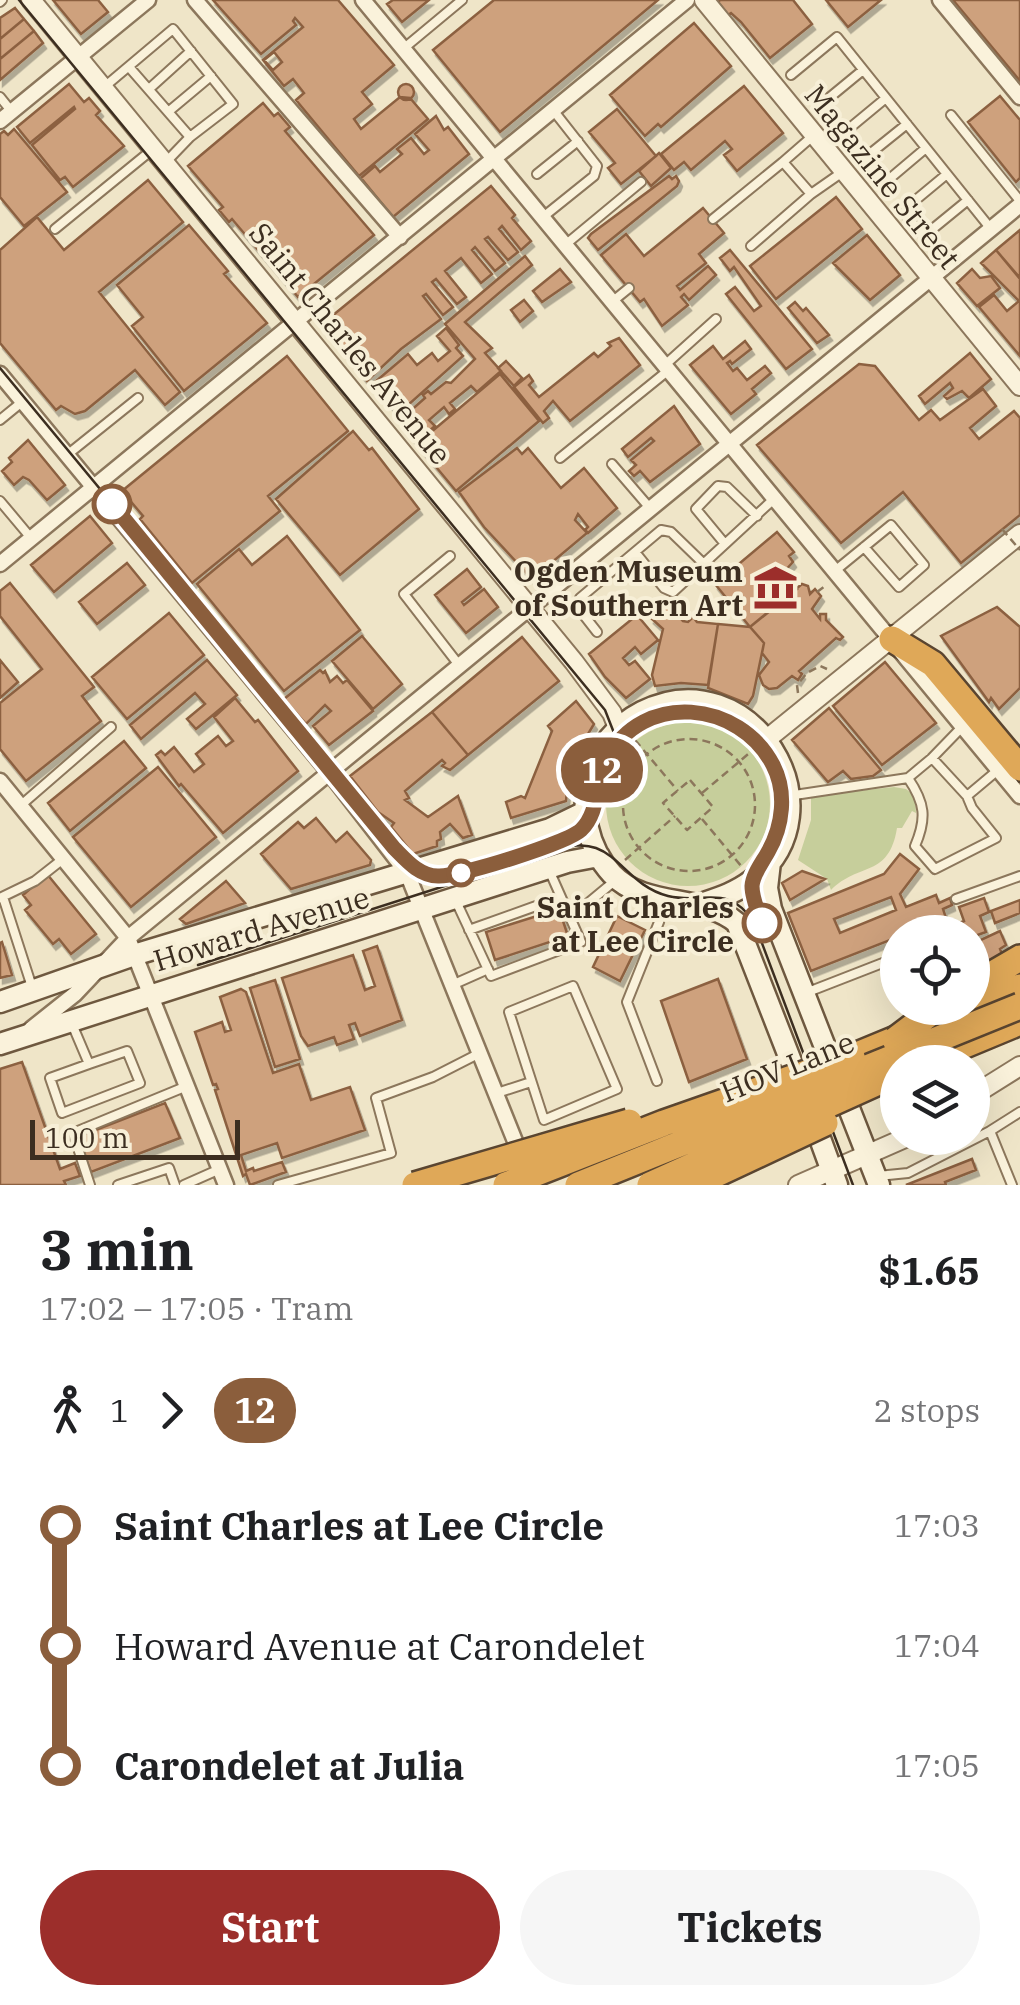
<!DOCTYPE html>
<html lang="en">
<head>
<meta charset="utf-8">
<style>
	:root { --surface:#fff; --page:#f6f6f6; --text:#202124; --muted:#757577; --accent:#9c2e2b }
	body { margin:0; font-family:"IBM Plex Serif",serif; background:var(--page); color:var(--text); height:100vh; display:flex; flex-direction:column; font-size:38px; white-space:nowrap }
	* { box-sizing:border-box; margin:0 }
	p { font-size:32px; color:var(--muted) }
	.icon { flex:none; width:55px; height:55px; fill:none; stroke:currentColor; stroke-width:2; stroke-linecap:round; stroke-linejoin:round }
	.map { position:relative; height:1185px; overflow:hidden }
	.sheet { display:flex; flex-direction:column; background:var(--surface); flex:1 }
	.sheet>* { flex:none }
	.badge { padding:0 20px; border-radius:32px; font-size:35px; line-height:65px }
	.tools { position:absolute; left:880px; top:915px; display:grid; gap:20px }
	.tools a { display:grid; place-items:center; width:110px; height:110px; border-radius:50%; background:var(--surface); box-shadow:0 10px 40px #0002; font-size:50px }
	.scale { position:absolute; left:30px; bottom:25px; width:210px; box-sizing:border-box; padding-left:10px; border:5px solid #3c2e20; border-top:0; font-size:28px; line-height:35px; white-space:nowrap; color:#3c2e20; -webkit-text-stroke:8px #f7efd7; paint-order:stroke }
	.map>.badge { position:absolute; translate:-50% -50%; box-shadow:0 0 0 5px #fff }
	.legs { display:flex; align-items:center; gap:15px; height:110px; padding:0 40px; font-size:32px }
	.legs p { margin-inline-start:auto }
	.summary { display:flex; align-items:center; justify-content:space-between; height:170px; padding:0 40px }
	h1 { font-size:55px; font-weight:800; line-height:75px }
	.button { display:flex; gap:20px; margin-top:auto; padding:20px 40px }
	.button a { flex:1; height:115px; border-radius:60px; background:var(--accent); color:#fff; font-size:40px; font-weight:800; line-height:115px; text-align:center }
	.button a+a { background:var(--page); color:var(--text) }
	ul { padding:0 40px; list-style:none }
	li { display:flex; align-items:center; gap:35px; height:120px; font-size:38px }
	li i { display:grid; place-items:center; width:15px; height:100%; margin:0 12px; background:currentColor }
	li i::after { content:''; width:25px; height:25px; margin:-12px; border:8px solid; border-radius:50%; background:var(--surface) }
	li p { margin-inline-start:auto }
	li:first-child i { background:linear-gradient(#0000 50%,currentColor 0) }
	li:last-child i { background:linear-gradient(currentColor 50%,#0000 0) }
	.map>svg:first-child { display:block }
	.green { fill:#c6ce9b }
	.building { fill:#cea17d; stroke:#8c6141; stroke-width:2.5; fill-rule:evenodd; filter:url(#shadow) }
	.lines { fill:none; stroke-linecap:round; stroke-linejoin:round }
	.service-casing { stroke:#8c775c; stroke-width:12 }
	.minor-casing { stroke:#8c775c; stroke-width:19 }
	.tertiary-casing { stroke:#8c775c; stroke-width:22 }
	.secondary-casing { stroke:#6e583f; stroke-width:25 }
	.motorway-casing { stroke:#5a4530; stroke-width:30 }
	.path { stroke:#8c775c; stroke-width:2.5; stroke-dasharray:8 5; stroke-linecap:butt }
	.service { stroke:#faf2db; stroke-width:8 }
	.minor { stroke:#faf2db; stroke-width:14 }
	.tertiary { stroke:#faf2db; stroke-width:18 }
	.secondary { stroke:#faf2db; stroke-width:20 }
	.motorway { stroke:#dfa858; stroke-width:25 }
	.tram { stroke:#3c2e20; stroke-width:2.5 }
	.motorway-bridge-casing { stroke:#5a4530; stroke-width:30; stroke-linecap:butt }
	.path-bridge { stroke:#8c775c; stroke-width:2.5; stroke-dasharray:8 5; stroke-linecap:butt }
	.motorway-bridge { stroke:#dfa858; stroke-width:25 }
	.line-1-casing { stroke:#fff; stroke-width:22 }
	.line-1 { stroke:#8b5e3c; stroke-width:15 }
	.stop-1-dot { fill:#fff; stroke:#8b5e3c; stroke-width:5 }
	.labels { text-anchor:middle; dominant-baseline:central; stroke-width:8; stroke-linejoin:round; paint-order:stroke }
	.street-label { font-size:30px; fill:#3c2e20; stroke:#f7efd7 }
	.poi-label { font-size:30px; font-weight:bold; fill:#3c2e20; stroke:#f7efd7; text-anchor:end }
	.stop-label { font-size:30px; font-weight:bold; fill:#3c2e20; stroke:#f7efd7; text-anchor:end }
</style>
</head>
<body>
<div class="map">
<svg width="1020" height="1185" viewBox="0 0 1020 1185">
	<defs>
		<filter id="shadow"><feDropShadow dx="3" dy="5.5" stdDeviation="0" flood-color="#0004"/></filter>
	</defs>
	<rect width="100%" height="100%" fill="#efe5c8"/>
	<path class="green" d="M606 804a82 82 0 1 1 164 0a82 82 0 1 1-164 0Z
		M894,787L906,789L915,796L916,813L912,811L902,828H897C889,878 859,862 831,890L827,879L798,860L811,820V796Z"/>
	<path class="building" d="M53,0H98L108,12L81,34Z
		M213,0H338L394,65L362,92L372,104L354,119L361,129L400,97L410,98L428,119L359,176L296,100L304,93L293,79L284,86L263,60L303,27L295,18L293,21L296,25L261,54ZM274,52L282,62L273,70L264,60Z
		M393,0H429L402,22L387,4Z
		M494,0H658L500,132L433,50Z
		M720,0H793L812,24L770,58L741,22L731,13L728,15L718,2Z
		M826,0H881L848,27Z
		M953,0H1020V81Z
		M15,8L24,19L0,39V18Z
		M24,19L34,31L0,59V39Z
		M694,23L731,66L661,127L658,124L645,136L610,95Z
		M34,31L43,43L0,80V59Z
		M69,84L84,102L89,98L100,111L96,115L124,146L73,187L65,177L60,180L32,145L75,109L74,107L30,143L17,127Z
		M398 92a8 8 0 1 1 16 0a8 8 0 1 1-16 0Z
		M744,86L783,133L737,171L724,155L732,149L725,141L691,170L684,162L674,170L661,154Z
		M1000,96L1020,120V178L1016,182L968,122Z
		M263,103L274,116L278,113L290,127L285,131L374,235L298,297L232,219L229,222L219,210L223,207L188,166Z
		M617,109L656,156L621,184L608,168L615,163L589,132Z
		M436,116L444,130L448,127L469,154L393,217L361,178L375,166L380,172L402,154L397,149L411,138L424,154L429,150L415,134Z
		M14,129L67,192L24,226L0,197V134L4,131L8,135Z
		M659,153L671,168L651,186L639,171Z
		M669,176L672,179L676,176L679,181L677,186L598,250L588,238L591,234Z
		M148,180L183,222L99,292L180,392L165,405L135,370L85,411L75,414L61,406L56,410L0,343V250L37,217L64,250Z
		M491,186L515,215L512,218L531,241L521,250L502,226L499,229L518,252L508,260L488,237L485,239L505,263L495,271L475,247L472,250L492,274L481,283L461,258L445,271L466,297L457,304L436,279L432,282L453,307L443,315L426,294L423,296L441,319L401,349L367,381L321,325Z
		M836,197L862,229L776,299L750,266Z
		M703,208L724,233L699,254L706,263L677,286L680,290L708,266L716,275L689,300L684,294L681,297L688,305L662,326L644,299L640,302L601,255L626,234L644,256Z
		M189,225L228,271L224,274L267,323L184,391L132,326L143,317L117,285Z
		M1020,230V278L996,250Z
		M867,235L900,275L870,300L833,263Z
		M730,250L812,349L786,369L726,294L735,287L754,311L761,306L734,267L730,271L720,258Z
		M996,250L1020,279V356L979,307L994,295L1007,311L1019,301L981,263Z
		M525,256L532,265L465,322L492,348L485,353L501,371L477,392L471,386L450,403L455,409L449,414L444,407L429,420L435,426L416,442L399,421L425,398L423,395L428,391L431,394L446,382L451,383L475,359L445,324Z
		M560,269L571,282L542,302L533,291Z
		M972,269L980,278L991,276L1000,288L977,306L957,283Z
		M524,300L533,311L520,322L511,310Z
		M795,302L803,311L806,308L829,335L817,343L788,308Z
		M446,328L459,345L456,348L463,356L398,414L374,386L375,382L408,354L417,365L432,353L438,361L450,351L437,336Z
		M619,338L640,365L570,421L553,401L544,411L549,418L543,423L514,387L529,375L533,381L529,385L539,397L594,353L598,357L611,346L608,343Z
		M745,341L751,349L732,364L730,361L727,363L733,371L737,368L747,380L765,366L771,373L752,389L756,394L731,414L690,365L713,346L723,359Z
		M970,353L991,379L969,398L962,391L947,399L944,396L953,388L950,383L925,404L919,396Z
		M287,356L348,431L268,496L280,511L192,583L140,519L143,516L122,491Z
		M506,361L522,378L514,386L498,368Z
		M859,364L875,366L919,420L931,410L940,420L983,389L996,406L970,428L979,439L1014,411L1020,418V515L961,563L903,492L841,543L757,445Z
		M500,374L539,421L456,491L417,444Z
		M674,406L700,444L650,482L640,471L634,476L629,471L636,465L631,460L654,441L651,438L628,457L622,449Z
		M353,431L369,450L372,448L419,509L340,575L276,499Z
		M28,440L65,485L47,500L29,480L23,477L14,485L2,471L12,462L9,458Z
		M517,448L522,454L528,448L561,488L584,468L617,508L588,533L585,530L588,527L578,514L575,520L587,533L532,579L484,527L459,492Z
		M90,516L112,543L54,592L31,565Z
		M777,532L794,552L789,556L793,562L783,573L797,589L750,627L715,584Z
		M287,536L360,630L284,691L197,584L239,549L252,565Z
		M127,563L145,585L97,624L79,602Z
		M467,569L481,587L462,602L464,605L484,589L498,607L466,633L435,595Z
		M10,583L94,687L82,696L101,721L26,781L0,749V703L42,669L0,616V591Z
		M802,584L808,586L810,594L815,589L821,596L812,609L820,619V614H826V620L843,637L840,640L836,638L799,671L802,674L798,680L792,676L777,688L769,689L763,685L759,675L769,662L762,653L764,643L750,627Z
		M668,604L683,621L688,622L693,617L697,622L718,624L708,685L681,683L655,686L652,675L663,629L651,618Z
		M997,607L1020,627V688L999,709L991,698L989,702L941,636Z
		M169,613L204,655L127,719L92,677Z
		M637,615L658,640L641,654L635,647L623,658L629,665L635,661L650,679L626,698L605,677L589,654Z
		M718,624L750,627L764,643L753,696L748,704L708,688Z
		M362,636L402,684L373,709L332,661Z
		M522,637L559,681L468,755L432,712Z
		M0,660L18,682L0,698Z
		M207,660L237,695L196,729L187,719L205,704L195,693L141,739L130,725Z
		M885,662L936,723L882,765L833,706Z
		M320,670L323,673L325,671L330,682L337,676L343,683L347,680L373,711L329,745L313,726L331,711L325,705L306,724L284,699Z
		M235,698L255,722L258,720L298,771L223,833L181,784L179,786L156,755L161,751L165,755L174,747L194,772L204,764L196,754L218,736L226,746L233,741L214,717Z
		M576,701L594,724L569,766L566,801L511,818L506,802L521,796L525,798L552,731L548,726Z
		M829,708L881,770L873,776L851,779L843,771L828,782L792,740Z
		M432,712L468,755L450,770L442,766L445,763L442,760L405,791L409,798L405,800L428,817L458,796L472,835L463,838L450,824L440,832L441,839L437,841V846L413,854L391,827L394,823L378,812L350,776Z
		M124,741L146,768L70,831L48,803Z
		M158,767L216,837L131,907L73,837Z
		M316,818L336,842L347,832L371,860L370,865L291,889L261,854L298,822L304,828Z
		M900,854L919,869L900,894L906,907L936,895L939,903L950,898L952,905L943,909L946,918L910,932H898V937L811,971L788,913L884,874ZM891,897L896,910L840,933L834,919Z
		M802,871L825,879L790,900L782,883Z
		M47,874L96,934L71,954L59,939L53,944L25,910L31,905L23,895Z
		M226,881L245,903L186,924L180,919Z
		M984,898L989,912L980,916L986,932L972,937V932H955L953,926L964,921L959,907Z
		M1020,900V913L995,923L991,911Z
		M559,909L568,936L495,960L486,932Z
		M617,916L645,930L620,981L593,967Z
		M1000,931L1006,945L1000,949L1002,954L972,969V944Z
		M2,942L12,975L0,978V943Z
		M377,946L402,1020L360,1036L355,1023L349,1025L354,1039L337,1045L334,1037L308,1046L301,1036L282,978L353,955L365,990L375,986L363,951Z
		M718,979L747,1059L689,1082L661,1001Z
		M275,980L300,1059L275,1067L250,988Z
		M241,989L246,992L273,1073L299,1064L311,1100L350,1087L365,1130L282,1158L277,1143L241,1155L246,1171L253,1168L254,1171L282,1162L286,1172L250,1185L246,1174L243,1176L215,1090L218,1089L216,1084L213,1085L195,1032L222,1022L225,1032L231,1030L220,997Z
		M22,1062L60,1169L75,1163L80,1176L64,1181L66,1185H0V1069Z
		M165,1103L180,1138L91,1172L78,1139L80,1136Z
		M972,1159L976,1170L945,1182L946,1185H906Z"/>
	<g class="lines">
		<defs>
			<path id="service" d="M0,2L2,0
				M403,49L462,0
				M129,67L190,137
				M791,75L837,37L991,229
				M103,88L173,29L233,104L190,137L166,162
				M149,89L191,51
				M0,97L12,112
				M818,107L863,70
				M168,112L211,76
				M951,115L1020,201
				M907,124L861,161L881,186L926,148
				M814,135L783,162L811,194L844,171
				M828,146L886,98
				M537,174L578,141
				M947,174L906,208L905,214L924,236L968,200
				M543,217L594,176L597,166L553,110
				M713,219L783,162
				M55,229L153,149
				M565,245L641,182
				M751,246L811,194
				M613,301L629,288
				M666,364L716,319
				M0,420L22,402
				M67,455L138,398
				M560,458L670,369
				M612,464L649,507
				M0,501L31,538
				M725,544L696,509L718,486L727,487L757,516
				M635,552L664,588L673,592L776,497
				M450,556L404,594L459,665
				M836,570L891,525L924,565L899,587L864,547
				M597,632L579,609L580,598L661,530L671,532L704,564
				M932,758L963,726
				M788,796L908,778
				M967,796L932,758L908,778C925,803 927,818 915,846L935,869L996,838L972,808L967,796L998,770
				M20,806L111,727
				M3,897L32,987
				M0,898L35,881L63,859
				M455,899L491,976L581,942L549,870
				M956,899L1020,876
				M570,918L617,879
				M469,930L561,897
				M452,985L488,969
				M573,986L617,1089L544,1120L509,1012Z
				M808,992L898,957
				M72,1024L89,1064L50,1078L62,1113L140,1083L127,1051L89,1064
				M657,1081L627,1002L659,922L664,901
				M497,1093L531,1082
				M990,1131L1020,1112
				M878,1176L908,1173L990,1131L1012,1185
				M90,1185L73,1133L187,1086
				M118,1185L169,1168L175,1185
				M184,1185L220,1169
				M278,1185L391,1153L376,1098L433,1077L480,1053"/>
			<path id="minor" d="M195,0L400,237
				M363,0L1020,796
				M940,0L1020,97
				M0,121L148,0
				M0,374L329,772L407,873L521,1156
				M0,564L687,0
				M0,781L128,938L226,1185
				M31,1029L75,994L128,938L1020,205"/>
			<path id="tertiary" d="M31,0L574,662L612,713L618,728
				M704,0L1020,386
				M767,739L1020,534
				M972,1096L1020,1066
				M798,1185L905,1138"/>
			<path id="secondary" d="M770,862L767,888L771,909L879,1185
				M695,906C715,899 734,894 751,881C845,810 750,657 642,712C617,725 597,748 590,775C580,810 587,847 612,874C646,910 702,893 737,923L801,1087
				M0,1002L137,954L550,829L585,812
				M0,1044L567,862L599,856
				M811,1114L837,1185"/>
			<path id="motorway" d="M892,639L933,664L1020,768
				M972,986L1020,958
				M972,1007L1020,987
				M852,1057L971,1008
				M924,1062L1020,1022"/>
		</defs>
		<use href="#service" class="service-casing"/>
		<use href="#minor" class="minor-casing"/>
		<use href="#tertiary" class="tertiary-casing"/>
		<use href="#secondary" class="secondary-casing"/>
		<use href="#motorway" class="motorway-casing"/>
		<path class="path" d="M817,592L825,586
			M798,693L797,685L807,673L820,666L827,669
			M623 805a66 66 0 1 1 132 0a66 66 0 1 1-132 0Z
			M635,740L678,791
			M690,780L713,807L687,830L663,803Z
			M702,793L753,750
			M702,819L742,867
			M625,860L675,816"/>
		<use href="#service" class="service"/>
		<use href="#minor" class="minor"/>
		<use href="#tertiary" class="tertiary"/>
		<use href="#secondary" class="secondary"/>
		<use href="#motorway" class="motorway"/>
		<path class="tram" d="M0,368L410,864L436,876L458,874L557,842L581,830L591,815L614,733L605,710L19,0
			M611,752C627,731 649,715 675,712C738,703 792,760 780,822C775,845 754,864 752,886C752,898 758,912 762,923
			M557,850C571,846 582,843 596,848C621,857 633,887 668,896C706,905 726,882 754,922L853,1185
			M198,965L457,882"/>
		<defs>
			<path id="motorway-bridge" d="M895,1040L937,1008
				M415,1185L629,1122
				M506,1185L664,1123L852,1057
				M578,1185L1020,1006
				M650,1185L887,1078
				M693,1185L825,1123"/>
		</defs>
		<use href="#motorway-bridge" class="motorway-bridge-casing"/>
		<path class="path-bridge" d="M1002,529L1020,550"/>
		<use href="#motorway-bridge" class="motorway-bridge"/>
	</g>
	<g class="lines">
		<defs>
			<path id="line-1" d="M112,504L394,848C406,860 419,876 438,876C459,877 567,843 581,830C600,812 595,781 607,759C643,690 740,701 773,765C787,792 783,826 768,852C762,863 753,874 752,886C752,898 758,912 762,923"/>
		</defs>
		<use href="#line-1" class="line-1-casing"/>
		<use href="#line-1" class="line-1"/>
	</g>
	<defs>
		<symbol id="museum-bare" viewBox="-9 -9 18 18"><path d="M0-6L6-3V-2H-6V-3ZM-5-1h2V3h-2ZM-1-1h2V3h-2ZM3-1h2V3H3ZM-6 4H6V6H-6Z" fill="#9c2e2b" stroke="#f7efd7" stroke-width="2.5" paint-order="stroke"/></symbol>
	</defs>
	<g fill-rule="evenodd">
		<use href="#museum-bare" x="744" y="556" width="63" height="63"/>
	</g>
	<g class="stop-1-dot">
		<circle cx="112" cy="504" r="18"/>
		<circle cx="461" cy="873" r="12"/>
		<circle cx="762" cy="923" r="18"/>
	</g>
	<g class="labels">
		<g class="street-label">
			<text transform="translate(883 176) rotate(51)">Magazine Street</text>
			<text transform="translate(351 343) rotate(51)">Saint Charles Avenue</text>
			<text transform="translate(261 928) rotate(-17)">Howard Avenue</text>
			<text transform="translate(787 1066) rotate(-22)">HOV Lane</text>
		</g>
		<g class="poi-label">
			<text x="743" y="570">Ogden Museum<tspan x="743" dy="34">of Southern Art</tspan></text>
		</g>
		<g class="stop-label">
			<text x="734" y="906">Saint Charles<tspan x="734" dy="34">at Lee Circle</tspan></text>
		</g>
	</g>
</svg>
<div class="tools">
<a><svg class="icon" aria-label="locate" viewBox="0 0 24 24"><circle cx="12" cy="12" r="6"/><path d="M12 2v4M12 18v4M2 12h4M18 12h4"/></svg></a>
<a><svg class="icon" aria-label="layers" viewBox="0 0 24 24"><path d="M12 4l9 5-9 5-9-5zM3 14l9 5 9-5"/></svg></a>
</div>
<div class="scale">100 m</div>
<b class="badge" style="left:602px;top:770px;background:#8b5e3c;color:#fff">12</b>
</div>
<section class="sheet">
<div class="summary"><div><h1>3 min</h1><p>17:02 – 17:05 · Tram</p></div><b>$1.65</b></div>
<div class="legs"><svg class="icon" aria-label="walk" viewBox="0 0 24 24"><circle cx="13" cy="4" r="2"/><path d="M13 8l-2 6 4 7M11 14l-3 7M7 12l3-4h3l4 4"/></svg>1<svg class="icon" aria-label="forward" viewBox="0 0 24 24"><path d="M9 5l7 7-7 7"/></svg><b class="badge" style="background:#8b5e3c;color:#fff">12</b><p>2 stops</p></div>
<ul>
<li><i style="color:#8b5e3c"></i><b>Saint Charles at Lee Circle</b><p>17:03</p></li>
<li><i style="color:#8b5e3c"></i><span>Howard Avenue at Carondelet</span><p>17:04</p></li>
<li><i style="color:#8b5e3c"></i><b>Carondelet at Julia</b><p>17:05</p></li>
</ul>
<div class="button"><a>Start</a><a>Tickets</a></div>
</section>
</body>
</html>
